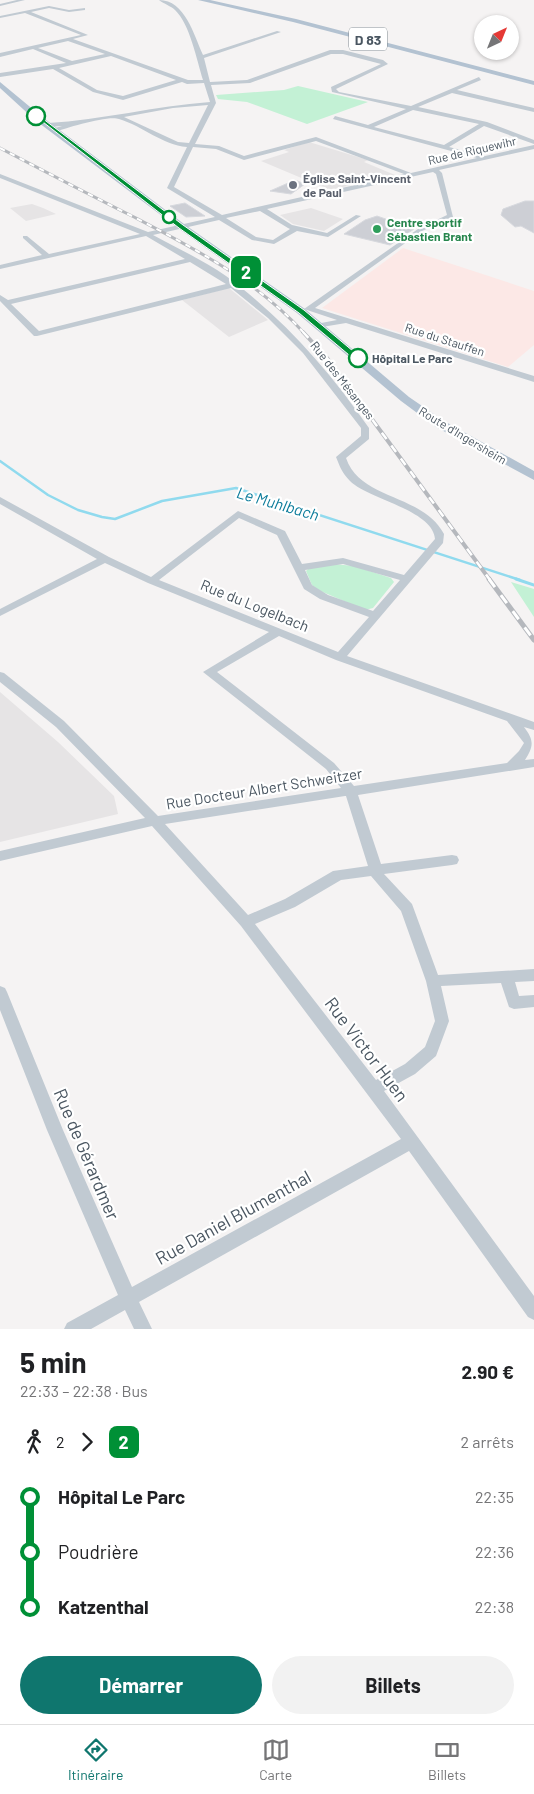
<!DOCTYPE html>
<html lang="fr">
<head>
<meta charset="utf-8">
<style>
	:root { --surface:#fff; --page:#f2f2f2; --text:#202124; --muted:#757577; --line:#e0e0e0; --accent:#0f766e }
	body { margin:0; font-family:Barlow,sans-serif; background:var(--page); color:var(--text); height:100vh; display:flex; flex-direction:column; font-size:19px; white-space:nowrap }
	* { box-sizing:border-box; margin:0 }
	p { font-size:16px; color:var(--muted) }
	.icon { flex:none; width:28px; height:28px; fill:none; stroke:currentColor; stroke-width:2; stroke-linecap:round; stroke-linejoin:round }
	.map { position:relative; height:1329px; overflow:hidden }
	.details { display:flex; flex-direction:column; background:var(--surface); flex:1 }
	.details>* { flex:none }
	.badge { padding:0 10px; border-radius:8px; font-size:18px; line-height:32px }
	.needle { width:32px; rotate:43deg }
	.fabs { position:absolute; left:474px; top:15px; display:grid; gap:10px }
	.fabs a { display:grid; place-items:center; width:45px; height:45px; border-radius:50%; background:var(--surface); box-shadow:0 1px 4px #0004; font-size:25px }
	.map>.badge { position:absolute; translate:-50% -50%; box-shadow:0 0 0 2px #fff }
	.legs { display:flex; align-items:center; gap:8px; height:55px; padding:0 20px; font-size:16px }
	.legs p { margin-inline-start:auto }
	.overview { display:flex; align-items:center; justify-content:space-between; height:85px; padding:0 20px }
	h1 { font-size:28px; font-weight:700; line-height:38px }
	.cta { display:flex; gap:10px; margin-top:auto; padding:10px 20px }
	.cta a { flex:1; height:58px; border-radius:30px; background:var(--accent); color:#fff; font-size:20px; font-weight:700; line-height:58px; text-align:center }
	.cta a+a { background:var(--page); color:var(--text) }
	ul { padding:0 20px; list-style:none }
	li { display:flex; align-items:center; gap:18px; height:55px; font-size:19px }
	li i { display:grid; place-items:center; width:8px; height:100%; margin:0 6px; background:currentColor }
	li i::after { content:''; width:12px; height:12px; margin:-6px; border:4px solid; border-radius:50%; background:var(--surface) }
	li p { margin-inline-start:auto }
	li:first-child i { background:linear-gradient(#0000 50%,currentColor 0) }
	li:last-child i { background:linear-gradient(currentColor 50%,#0000 0) }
	.tabs { display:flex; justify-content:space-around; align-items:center; height:70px; border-top:1px solid var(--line); background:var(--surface); font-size:14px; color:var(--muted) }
	.tabs a { display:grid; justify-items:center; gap:2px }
	.tabs .current { color:var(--accent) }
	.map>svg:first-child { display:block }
	.education { fill:#e6e4e5 }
	.medical { fill:#fce8e6 }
	.green { fill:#c3f1d5 }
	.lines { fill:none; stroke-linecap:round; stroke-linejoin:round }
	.stream-far1 { stroke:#90daee; stroke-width:2.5 }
	.stream { stroke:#90daee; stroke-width:3 }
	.building { fill:#cdcfd5; stroke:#d7d9de }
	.minor { fill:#c1cad2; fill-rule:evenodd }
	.major { fill:#b3c2d1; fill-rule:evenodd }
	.rail-far2-casing { stroke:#b5b8bd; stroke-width:3 }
	.rail-far1-casing { stroke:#b5b8bd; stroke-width:4 }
	.rail-casing { stroke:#b5b8bd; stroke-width:5 }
	.rail-far2 { stroke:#fff; stroke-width:2; stroke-dasharray:5.5; stroke-linecap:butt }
	.rail-far1 { stroke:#fff; stroke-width:2.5; stroke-dasharray:8; stroke-linecap:butt }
	.rail { stroke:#fff; stroke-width:3; stroke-dasharray:10; stroke-linecap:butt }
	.line-1 { fill:#009036; stroke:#fff }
	.stop-1-dot { fill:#fff; stroke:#009036; stroke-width:2.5 }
	.worship-dot { fill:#6b7280; stroke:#fff; stroke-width:2 }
	.leisure-dot { fill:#2e9e5b; stroke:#fff; stroke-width:2 }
	.labels { text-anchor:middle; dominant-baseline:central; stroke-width:4.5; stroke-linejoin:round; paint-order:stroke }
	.far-street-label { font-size:12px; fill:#4a5661; stroke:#fff }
	.far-worship-label { font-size:12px; font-weight:bold; fill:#5b616d; stroke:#fff; text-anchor:start }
	.far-leisure-label { font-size:12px; font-weight:bold; fill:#27864d; stroke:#fff; text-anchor:start }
	.far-stop-label { font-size:12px; font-weight:bold; fill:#4a5661; stroke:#fff; text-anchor:start }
	.shield { fill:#fff; stroke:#808990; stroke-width:1 }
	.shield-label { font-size:14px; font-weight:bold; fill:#4a5661 }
	.street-label { font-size:15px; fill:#4a5661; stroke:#fff }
	.water-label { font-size:16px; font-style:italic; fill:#0c7c9b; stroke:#fff }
	.near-street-label { font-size:18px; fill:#4a5661; stroke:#fff }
</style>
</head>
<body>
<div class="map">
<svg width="534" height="1329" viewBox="0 0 534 1329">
	<rect width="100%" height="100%" fill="#f5f3f3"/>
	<path class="education" d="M309,142L368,160L364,162L395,175L330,190L261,161L289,152L284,150Z
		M32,204L43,208L56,214L26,221L10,208Z
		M311,208L343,219L324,231L293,224L280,215Z
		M229,288L268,320L229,337L182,300Z
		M0,692L58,742L114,796L118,814L0,842Z"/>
	<path class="medical" d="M403,248L534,291V345L508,367L322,308Z"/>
	<path class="green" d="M298,86L368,102L307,124L247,102L218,99L216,95L284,90Z
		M333,564L354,566L391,578L394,582L373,608L365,610L318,590L312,585L306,571L309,568Z
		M511,582L534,589V617Z"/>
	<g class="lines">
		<path class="stream-far1" d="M0,461L48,495L78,510L102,517L115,519L162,501L236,488L520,580"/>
		<path class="stream" d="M516,579L534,585"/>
	</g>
	<path class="building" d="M295,180L305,184L291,194L270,191Z
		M525,201H534V233L521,226L515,227L501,215L503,209Z
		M185,203L205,216L186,217L170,206Z
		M377,216L414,229L390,245L344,234L365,220Z"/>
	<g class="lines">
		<path class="minor" d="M17,0H25L0,6V4Z
			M159,0C185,0 194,35 203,55L277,31L281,32L204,58L210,82L247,80L330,50H343L383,60L388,64L336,89L339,92L411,106L479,77L481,80L457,90L534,108V112L452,93L418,107L487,122L534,140V144L484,126L449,147L485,156L534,145V149L439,170L442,173L453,217L422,231L315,308L534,376V382L346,323L316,328V324L337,320L304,309L418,229L447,215L436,174L433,172L267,209L292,225L327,233L356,215L361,216L328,237L297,231L274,244L252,240L219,220L153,235C177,248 203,260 226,276C284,319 328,369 369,428V439L346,458C361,501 422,493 444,534L443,543L347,656L534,722V730L524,727C534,740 534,746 525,760L534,759V767L358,795L381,864L452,855L457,856L459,860L457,864L452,865L384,874L412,904L438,975L534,969V981L515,982L519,996L534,995V1007L514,1009L509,1007L501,983L441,986L449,1021L436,1056L415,1074L384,1091L534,1296V1320L528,1317L409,1151L139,1302L152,1329H134L125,1310L91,1329H64L67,1323L118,1295L47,1130L0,1010V986L5,988L7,992L63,1130L132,1287L401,1139L241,926L152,826L0,861V851L145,818L56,727L0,682V672L4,673L64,721L158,816L341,788L326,769L203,672L269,632L148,583L105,563L0,616V609L97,559L0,504V497L109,557L151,577L238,511L285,531L302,564L343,558L404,575L435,539C433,510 368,499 350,481C342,473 340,467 336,457L361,436V428L303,353L268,318L231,288L37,336H34L0,301V295L8,300L185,259L146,236L0,269V265L42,255L23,238V236H27L49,254L140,234L0,178V174L148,232L215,217L167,188L187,147C162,145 143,126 119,119C108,115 67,128 54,132L52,131V129L62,126L48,127L45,125L48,123C102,120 155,106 210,102L204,83L187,84L182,82L123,100L93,92L53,69L0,77V73L66,63L33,49L0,57V53L81,35L25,13L0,18V16L49,6L69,10L85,8V10L69,12L49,8L31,12L88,35L73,39L188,80H203C197,61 190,24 175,10C171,6 164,4 159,0ZM68,41L105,54L72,61L38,48ZM331,54H343L381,64L331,87L332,92L406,109L368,125L335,116L333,119L477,158L411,173L316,137L244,156L219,146L195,144L216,103L211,85L250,83ZM111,56L176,80L123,96L97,90L59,68ZM208,105L189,143L178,142L124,117L173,108ZM413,110L479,124L444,145L374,127ZM316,141L404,174L222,215L174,187L193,147L216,149L244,160ZM260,211L288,228L290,229L273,240L256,237L226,218ZM190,262L226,284L39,331L11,304ZM239,518L277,535L304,589L320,599L369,617L338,652L159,580ZM343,564L400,580L373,611L328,595L312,585L305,570ZM279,636L336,660L507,721L524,743L519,751L507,763L354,786L334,763L217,672ZM345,796H346L368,866L333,871L285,899L248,915L165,824ZM371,876L401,911L426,981L435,1021L425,1047L405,1064L376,1080L255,924L295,907L341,880Z"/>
		<path class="major" d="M198,0H210L296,19L534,81V85L293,22Z
			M0,82L41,116L184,224L305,309L409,397L444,421L534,471V480L436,427L401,401L297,313L178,228L35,120L0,88Z"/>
		<defs>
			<path id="rail-far2" d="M0,148C44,171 88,194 132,216C195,249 256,280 304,333"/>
			<path id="rail-far1" d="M303,332L327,358L490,580"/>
			<path id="rail" d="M489,579L534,640"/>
		</defs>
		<use href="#rail-far2" class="rail-far2-casing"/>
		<use href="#rail-far1" class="rail-far1-casing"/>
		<use href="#rail" class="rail-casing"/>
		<use href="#rail-far2" class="rail-far2"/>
		<use href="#rail-far1" class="rail-far1"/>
		<use href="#rail" class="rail"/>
	</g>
	<path class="line-1" d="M34,115H38L183,225L304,310L360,357V360H355L299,313L179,228Z"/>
	<g class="stop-1-dot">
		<circle cx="36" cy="116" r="9"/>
		<circle cx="169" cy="217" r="6"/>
		<circle cx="358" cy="358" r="9"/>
	</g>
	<circle class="worship-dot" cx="293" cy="185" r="5"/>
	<circle class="leisure-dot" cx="377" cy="229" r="5"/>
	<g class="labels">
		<g class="far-street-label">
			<text transform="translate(472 150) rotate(-13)">Rue de Riquewihr</text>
			<text transform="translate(445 339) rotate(18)">Rue du Stauffen</text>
			<text transform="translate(343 380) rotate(52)">Rue des Mésanges</text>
			<text transform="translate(463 435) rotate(31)">Route d'Ingersheim</text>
		</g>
		<g class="far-worship-label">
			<text x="303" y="178">Église Saint-Vincent<tspan x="303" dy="14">de Paul</tspan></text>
		</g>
		<g class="far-leisure-label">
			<text x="387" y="222">Centre sportif<tspan x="387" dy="14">Sébastien Brant</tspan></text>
		</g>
		<g class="far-stop-label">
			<text x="372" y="358">Hôpital Le Parc</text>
		</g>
		<rect class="shield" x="349" y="27.5" width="38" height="23" rx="4"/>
		<g class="shield-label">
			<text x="368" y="39">D 83</text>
		</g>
		<g class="street-label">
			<text transform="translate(255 605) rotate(22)">Rue du Logelbach</text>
			<text transform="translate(264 788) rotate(-9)">Rue Docteur Albert Schweitzer</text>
		</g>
		<g class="water-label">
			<text transform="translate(278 503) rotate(16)">Le Muhlbach</text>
		</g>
		<g class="near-street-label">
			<text transform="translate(367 1049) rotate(53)">Rue Victor Huen</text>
			<text transform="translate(87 1154) rotate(67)">Rue de Gérardmer</text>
			<text transform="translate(233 1217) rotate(-29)">Rue Daniel Blumenthal</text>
		</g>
	</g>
</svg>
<div class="fabs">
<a><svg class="needle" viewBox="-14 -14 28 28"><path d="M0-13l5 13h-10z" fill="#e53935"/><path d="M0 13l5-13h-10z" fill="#757577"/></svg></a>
</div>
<b class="badge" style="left:246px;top:272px;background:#009036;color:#fff">2</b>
</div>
<section class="details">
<div class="overview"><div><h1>5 min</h1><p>22:33 – 22:38 · Bus</p></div><b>2.90 €</b></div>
<div class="legs"><svg class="icon" aria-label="walk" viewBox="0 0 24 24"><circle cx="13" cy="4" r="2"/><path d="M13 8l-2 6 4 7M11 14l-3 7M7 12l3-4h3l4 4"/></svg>2<svg class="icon" aria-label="forward" viewBox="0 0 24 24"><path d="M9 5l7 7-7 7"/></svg><b class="badge" style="background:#009036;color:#fff">2</b><p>2 arrêts</p></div>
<ul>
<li><i style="color:#009036"></i><b>Hôpital Le Parc</b><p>22:35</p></li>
<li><i style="color:#009036"></i><span>Poudrière</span><p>22:36</p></li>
<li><i style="color:#009036"></i><b>Katzenthal</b><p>22:38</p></li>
</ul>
<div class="cta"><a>Démarrer</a><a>Billets</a></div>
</section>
<nav class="tabs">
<a class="current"><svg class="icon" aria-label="directions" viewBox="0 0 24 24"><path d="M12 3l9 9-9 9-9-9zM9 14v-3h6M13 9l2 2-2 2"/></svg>Itinéraire</a>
<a><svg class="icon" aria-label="map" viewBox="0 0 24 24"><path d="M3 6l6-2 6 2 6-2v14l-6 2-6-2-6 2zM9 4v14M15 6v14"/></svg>Carte</a>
<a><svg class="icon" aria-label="tickets" viewBox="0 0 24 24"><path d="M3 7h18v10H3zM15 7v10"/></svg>Billets</a>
</nav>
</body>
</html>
